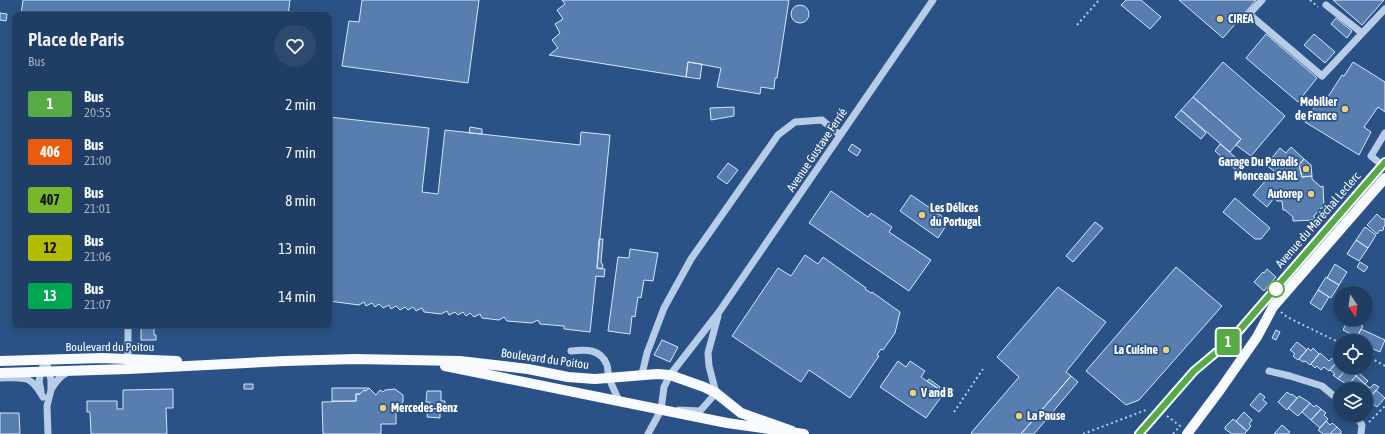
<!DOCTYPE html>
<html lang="fr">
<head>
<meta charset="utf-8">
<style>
	:root { --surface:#203e64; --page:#2d496d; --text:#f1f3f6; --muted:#a2aebf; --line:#3d5778 }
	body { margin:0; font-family:"Asap Condensed",sans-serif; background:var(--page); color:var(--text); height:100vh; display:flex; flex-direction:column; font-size:15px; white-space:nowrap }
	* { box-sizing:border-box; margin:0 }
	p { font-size:13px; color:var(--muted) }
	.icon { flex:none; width:22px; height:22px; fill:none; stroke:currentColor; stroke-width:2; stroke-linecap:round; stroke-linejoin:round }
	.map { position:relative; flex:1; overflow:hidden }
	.side { position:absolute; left:12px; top:12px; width:320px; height:316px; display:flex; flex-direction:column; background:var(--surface); border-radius:8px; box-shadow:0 2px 6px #0003,0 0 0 1px var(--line) }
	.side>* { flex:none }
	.badge { padding:0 8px; border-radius:3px; font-size:14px; line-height:26px }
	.needle { width:26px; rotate:166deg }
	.fabs { position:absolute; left:1333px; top:286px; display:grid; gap:8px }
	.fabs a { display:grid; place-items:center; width:40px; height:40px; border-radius:50%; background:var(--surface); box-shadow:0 2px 6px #0003,0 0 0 1px var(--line); font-size:20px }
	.map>.badge { position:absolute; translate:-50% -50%; box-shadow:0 0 0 2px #fff }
	.round { display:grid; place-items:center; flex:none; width:42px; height:42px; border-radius:21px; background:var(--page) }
	.head { display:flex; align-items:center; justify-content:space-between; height:68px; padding:0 16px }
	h1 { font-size:19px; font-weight:600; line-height:30px }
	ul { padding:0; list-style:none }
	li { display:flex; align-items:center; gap:12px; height:48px; padding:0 16px }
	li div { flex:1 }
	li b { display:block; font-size:15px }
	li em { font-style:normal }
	li .badge { min-width:44px; font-weight:700; text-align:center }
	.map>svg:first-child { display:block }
	.building { fill:#577eaf; stroke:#d9e6f6 }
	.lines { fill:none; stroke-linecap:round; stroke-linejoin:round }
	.path { stroke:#b6cce7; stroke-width:2; stroke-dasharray:2 3; stroke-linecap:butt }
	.minor { stroke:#b6cce7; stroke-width:7 }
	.major { stroke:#f7fafe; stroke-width:10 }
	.line-casing { stroke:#fff; stroke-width:9 }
	.line { stroke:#57aa46; stroke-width:6 }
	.poi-dot { fill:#edce7e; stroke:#2b5286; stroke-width:1.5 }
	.stop-dot { fill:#fff; stroke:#57aa46; stroke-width:2 }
	.labels { text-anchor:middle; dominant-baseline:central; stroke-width:3.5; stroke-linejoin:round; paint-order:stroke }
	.poi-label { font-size:12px; font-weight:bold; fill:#fff; stroke:#2b5286; text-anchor:start }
	.street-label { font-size:12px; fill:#fff; stroke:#2b5286 }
</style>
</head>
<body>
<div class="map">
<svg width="1385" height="434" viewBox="0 0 1385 434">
	<rect width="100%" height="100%" fill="#2b5286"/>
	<path class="building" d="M23,0H290L288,15H21Z
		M362,0H479L468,83L342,66L349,21L359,22Z
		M562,0H789L777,78H775L774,89L761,87L760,94L717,87L721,68L688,62L686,77L549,55L558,48L552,40L560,33L555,24L563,19L557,10L565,4Z
		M1126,0H1141L1161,17L1150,29L1121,5Z
		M1179,0H1256L1223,38Z
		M1333,0H1384L1362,25Z
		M791 14a9 9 0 1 1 18 0a9 9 0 1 1-18 0Z
		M0,13L7,14L6,21L0,20Z
		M1336,18L1352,31L1347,38L1331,24Z
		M1266,34L1317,78L1298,102L1246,58Z
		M1314,34L1335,52L1325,63L1304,45Z
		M688,62L702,64L700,79L686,77Z
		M1223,62L1285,116L1251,156L1236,145L1241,139L1193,97Z
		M1353,62L1385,82V112L1378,107L1364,127L1371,132L1359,155L1305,122L1319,100L1324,103L1342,75L1344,76Z
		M1193,97L1241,139L1230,152L1181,110Z
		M734,107V116L711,120L710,108Z
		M1181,110L1206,133L1201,139L1175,117Z
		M329,117L429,128L422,192L438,194L445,130L580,145L581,132L610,135L597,268L605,269L604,277L596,276L590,332L564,329V326L540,324L538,320L532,323L507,321L504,317L499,320L482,318L480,314L474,317L470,313L466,316L463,312L458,315L455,312L449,315L447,311L441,314L424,312L422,308L416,311L413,307L408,310L405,307L400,310L396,306L391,309L389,305L383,308L379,304L375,307L372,303L366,306L364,302L359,305L329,301Z
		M470,127L482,129V134L469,133Z
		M852,144L861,150L857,156L848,150Z
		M1220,144L1243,164L1237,171L1215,151Z
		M1291,147L1304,159L1299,165L1302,177L1312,176V179L1321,187L1323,186L1324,208H1321L1314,216L1315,220L1293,221V217L1285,210H1283L1282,201H1277L1274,198L1267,207L1253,195L1274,171L1266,165L1280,148L1286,153Z
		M1304,159L1311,165L1312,176L1302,177L1299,165Z
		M728,163L738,170L727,184L717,177Z
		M831,191L868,217L871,213L892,227L889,232L931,260L909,291L809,223Z
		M911,195L949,221L938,238L900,211Z
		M1235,198L1270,228L1261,239H1255L1223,212Z
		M1377,214L1382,219H1385V225L1383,228L1384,229L1382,231L1380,230L1377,234L1367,225Z
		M1095,222L1103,228L1073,262L1066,256Z
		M1365,227L1376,235L1368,248L1356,240Z
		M599,239H603L601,262L603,265L602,269L597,268Z
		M1356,240L1368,248L1359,261L1347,254Z
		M630,249L658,253L653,281L644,280L641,298L638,297L635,317L632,316L630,334L608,331L618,257L629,258Z
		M805,255L818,264L823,257L866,288L865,289L871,293L872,292L900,312L895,333L883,350L881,349L877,355L879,356L850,398L809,370L801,382L732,336L778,268L791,276Z
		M1360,262L1368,267L1364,272L1357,267Z
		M1335,264L1347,272L1339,285L1327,278Z
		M1176,267L1222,306L1139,400L1126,405L1086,371Z
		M1267,269L1276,277L1264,291L1254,282L1263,272L1264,273Z
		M1326,277L1339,285L1331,298L1318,290Z
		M1058,287L1106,322L1066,372L1071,376L1021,434H972L971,433L1019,377L997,357Z
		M1318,290L1329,297L1321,310L1310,303Z
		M1348,319L1363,326L1357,337L1343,330Z
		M141,325H154V335H156V340H141Z
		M1361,329L1385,340L1380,352L1366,346V341H1355Z
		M1276,330L1280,332L1276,340L1272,338Z
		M662,340L678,347L670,362L654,355Z
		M1297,342L1307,350L1298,360L1293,356L1295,354L1290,350Z
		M1308,348L1311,351L1313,348L1319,354L1310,365L1305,361L1303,362L1299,359Z
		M1320,353L1329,361L1332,358L1337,362L1329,371L1324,367L1321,370L1317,366L1315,368L1311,364Z
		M1340,358V367H1348L1338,379L1333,375L1335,374L1330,370Z
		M898,361L906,367L910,361L925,371L921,377L944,393L926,418L880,387Z
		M1347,368L1356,376L1348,385L1338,379Z
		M1359,373L1368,381L1365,384L1356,376Z
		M1071,376L1078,382L1034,434H1021Z
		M1356,376L1365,384L1361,389H1352L1348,385Z
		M929,379L940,387L939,389L927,381Z
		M244,384H253V389H244Z
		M1365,384L1370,388L1374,384L1379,387L1367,401L1366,389H1361Z
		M332,388H369L366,391L364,390L360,394H356V401H332Z
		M369,388L376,395L380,390L383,392L385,390L395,389L403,395V402L396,409V424H381V434H323L322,402L356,401V394H360L364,390L366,391Z
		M173,389V408H166L167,434H91L90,412H87V401H117V409H123V390Z
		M1376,390L1385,398L1377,407L1373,404L1372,406L1367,401Z
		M427,391H441V401H445V409H440V418L427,417L428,406H430V402H426Z
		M1287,392L1291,395L1292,394L1297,398L1287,410L1278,402Z
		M1260,393L1265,397L1263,400L1267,403L1259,412L1250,405Z
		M1299,396L1310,403L1298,416L1288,408Z
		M1310,403L1314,407L1316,405L1321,409L1311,420L1302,412Z
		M1321,409L1326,413L1324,415L1328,419L1320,428L1311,420Z
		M1244,412L1252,420L1249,424L1251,426L1247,431L1236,421Z
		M0,413H19L20,434H0Z
		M1233,419L1247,431L1244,434H1232L1225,429V427Z
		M1326,421L1330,425L1332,423L1337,427L1330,434H1323L1318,430Z
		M1282,425L1290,432L1288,434H1274Z
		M1337,427L1341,431V434H1330Z"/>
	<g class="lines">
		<path class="path" d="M1310,0L1318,7
			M1077,25L1099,0
			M1281,312L1287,317L1340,343
			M1366,355L1385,366
			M954,412L983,369
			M1167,416L1180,426L1173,434
			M1369,422L1385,406
			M1083,434L1146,410"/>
		<path class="minor" d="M1262,0L1249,14L1322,76L1385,9
			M1326,5L1362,33
			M1382,165L1371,156L1385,133
			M571,351C586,349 601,349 607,365C608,369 608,374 609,378C612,386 616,394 619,401
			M46,360L51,380V390L47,406L48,434
			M128,363V325
			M1269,371L1290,376L1322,386L1340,401
			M642,374L647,353L664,308L691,259L778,135L795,122L822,120L840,135
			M0,378C25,378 30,374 43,397
			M52,388C56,381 60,376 68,372
			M41,391L39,381L42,368
			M679,410L700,411L716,393L709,366L708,353L718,316
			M1355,415L1362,425L1361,434
			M648,434L661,410L664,387L670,375L719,312L933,0"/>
		<path class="major" d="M0,361L102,358L177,361
			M445,366L727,423L804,434
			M0,373L128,369L285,361L355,359L460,361L528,369L568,377L595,379L657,374L670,375L704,387L716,393L741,413L792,431
			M1139,434L1194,371L1231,340L1385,162
			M1187,434L1220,390L1257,337L1273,307L1385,178"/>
	</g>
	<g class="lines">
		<defs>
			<path id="line" d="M1139,434L1194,371L1231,340L1385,162"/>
		</defs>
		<use href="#line" class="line-casing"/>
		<use href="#line" class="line"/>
	</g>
	<g class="poi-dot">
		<circle cx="1220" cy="19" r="4"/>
		<circle cx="1345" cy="109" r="4"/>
		<circle cx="1306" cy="169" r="4"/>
		<circle cx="1311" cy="194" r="4"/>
		<circle cx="922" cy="215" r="4"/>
		<circle cx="1166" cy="350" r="4"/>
		<circle cx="913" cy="393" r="4"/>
		<circle cx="383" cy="408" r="4"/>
		<circle cx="1019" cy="416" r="4"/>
	</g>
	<circle class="stop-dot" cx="1276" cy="289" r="8"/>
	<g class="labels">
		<g class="poi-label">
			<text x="1228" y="19">CIREA</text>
			<text x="1337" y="102" text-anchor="end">Mobilier<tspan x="1337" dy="14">de France</tspan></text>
			<text x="1298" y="162" text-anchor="end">Garage Du Paradis<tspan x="1298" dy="14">Monceau SARL</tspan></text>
			<text x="1303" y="194" text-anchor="end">Autorep</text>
			<text x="930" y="208">Les Délices<tspan x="930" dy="14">du Portugal</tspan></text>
			<text x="1158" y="350" text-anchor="end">La Cuisine</text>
			<text x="921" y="393">V and B</text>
			<text x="391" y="408">Mercedes-Benz</text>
			<text x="1027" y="416">La Pause</text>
		</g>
		<g class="street-label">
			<text transform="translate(817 150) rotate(-56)">Avenue Gustave Ferrié</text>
			<text transform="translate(1318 220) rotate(-49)">Avenue du Maréchal Leclerc</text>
			<text x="110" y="347">Boulevard du Poitou</text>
			<text transform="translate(545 359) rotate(8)">Boulevard du Poitou</text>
		</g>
	</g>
</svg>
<div class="fabs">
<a><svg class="needle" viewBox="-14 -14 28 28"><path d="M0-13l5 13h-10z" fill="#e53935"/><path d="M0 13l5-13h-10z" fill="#a2aebf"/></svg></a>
<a><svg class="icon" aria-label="locate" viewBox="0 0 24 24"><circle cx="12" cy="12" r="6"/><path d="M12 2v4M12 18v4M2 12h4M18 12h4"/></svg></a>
<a><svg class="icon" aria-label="layers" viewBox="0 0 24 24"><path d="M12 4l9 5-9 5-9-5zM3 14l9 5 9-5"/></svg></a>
</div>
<b class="badge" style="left:1228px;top:342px;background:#57aa46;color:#fff">1</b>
<section class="side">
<div class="head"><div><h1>Place de Paris</h1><p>Bus</p></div><a class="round"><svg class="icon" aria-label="heart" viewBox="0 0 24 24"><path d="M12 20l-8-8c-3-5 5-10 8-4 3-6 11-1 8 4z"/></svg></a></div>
<ul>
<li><span class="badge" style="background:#57aa46;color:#fff">1</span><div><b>Bus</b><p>20:55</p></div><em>2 min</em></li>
<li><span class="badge" style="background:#ea5b0c;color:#fff">406</span><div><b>Bus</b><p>21:00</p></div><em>7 min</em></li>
<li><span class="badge" style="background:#76b82a;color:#111">407</span><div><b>Bus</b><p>21:01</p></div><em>8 min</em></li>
<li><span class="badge" style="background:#b3bd00;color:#111">12</span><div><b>Bus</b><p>21:06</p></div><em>13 min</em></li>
<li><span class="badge" style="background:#00a651;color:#fff">13</span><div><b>Bus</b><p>21:07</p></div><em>14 min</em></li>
</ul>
</section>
</div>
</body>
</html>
